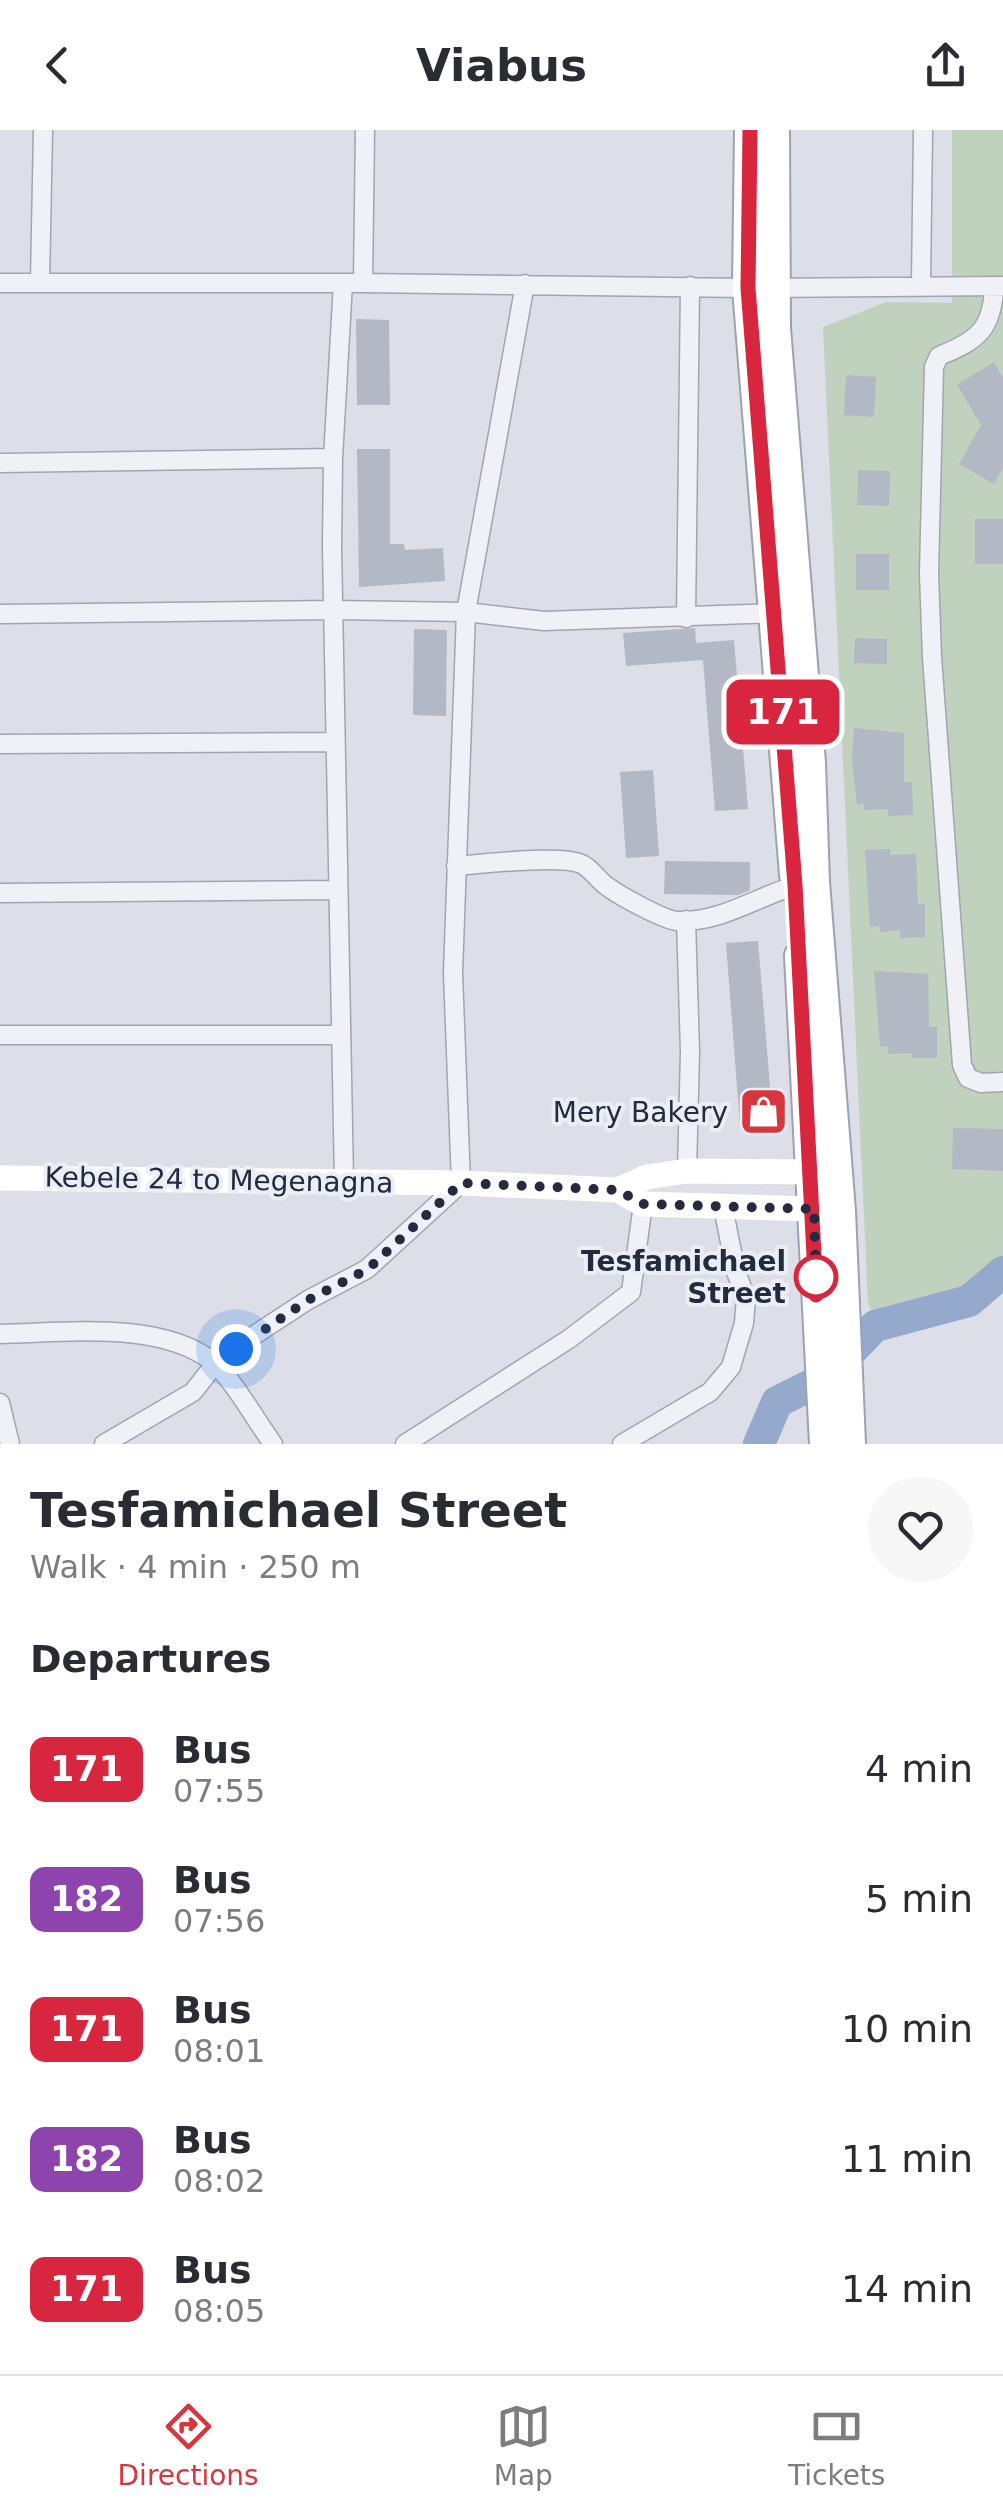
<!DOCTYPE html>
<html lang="en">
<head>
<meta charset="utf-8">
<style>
	:root { --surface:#fff; --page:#f7f7f7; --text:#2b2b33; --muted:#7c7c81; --line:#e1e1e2; --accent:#d7363d }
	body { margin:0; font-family:"DejaVu Sans",sans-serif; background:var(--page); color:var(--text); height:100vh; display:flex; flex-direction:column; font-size:38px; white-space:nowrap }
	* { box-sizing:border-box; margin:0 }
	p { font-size:32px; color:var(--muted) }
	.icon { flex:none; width:55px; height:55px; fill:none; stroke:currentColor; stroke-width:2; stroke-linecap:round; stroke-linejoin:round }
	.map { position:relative; height:1314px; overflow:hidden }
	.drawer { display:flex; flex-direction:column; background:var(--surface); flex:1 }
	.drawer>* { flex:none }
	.badge { padding:0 20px; border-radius:15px; font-size:35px; line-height:65px }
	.you { position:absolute; width:50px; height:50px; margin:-25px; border:8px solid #fff; border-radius:50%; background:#1a73e8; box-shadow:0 0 0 15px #1a73e833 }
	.map>.badge { position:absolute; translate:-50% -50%; box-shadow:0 0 0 5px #fff }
	h2 { padding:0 30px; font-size:38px; line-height:90px }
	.round { display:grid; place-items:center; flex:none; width:105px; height:105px; border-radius:52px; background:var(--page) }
	.head { display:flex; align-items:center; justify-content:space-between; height:170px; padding:0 30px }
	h1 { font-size:48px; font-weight:700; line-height:75px }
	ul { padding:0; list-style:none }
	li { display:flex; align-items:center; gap:30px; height:130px; padding:0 30px }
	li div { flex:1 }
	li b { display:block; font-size:38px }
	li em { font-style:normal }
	li .badge { min-width:110px; font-weight:700; text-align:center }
	header { display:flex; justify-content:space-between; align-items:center; height:130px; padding:0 30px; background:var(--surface); font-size:45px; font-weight:700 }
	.menu { display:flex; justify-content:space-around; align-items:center; height:140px; border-top:2px solid var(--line); background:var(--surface); font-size:28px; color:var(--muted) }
	.menu a { display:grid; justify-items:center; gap:5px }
	.menu .current { color:var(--accent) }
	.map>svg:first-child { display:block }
	.green { fill:#c0d2bd }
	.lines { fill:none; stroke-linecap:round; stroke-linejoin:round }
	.river { stroke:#94a9cb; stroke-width:32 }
	.building { fill:#b3b8c5 }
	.minor-casing { stroke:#a1a5b1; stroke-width:21 }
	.primary-casing { stroke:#9ba2b4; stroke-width:34 }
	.minor { stroke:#eff1f6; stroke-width:18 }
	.secondary { stroke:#fff; stroke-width:25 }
	.primary { stroke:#fff; stroke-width:30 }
	.line-casing { stroke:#fff; stroke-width:22 }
	.line { stroke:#d7263d; stroke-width:15 }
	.walk { stroke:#252b3f; stroke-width:10; stroke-dasharray:0 18 }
	.stop-dot { fill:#fff; stroke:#d7263d; stroke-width:5 }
	.labels { text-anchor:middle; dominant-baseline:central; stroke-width:8; stroke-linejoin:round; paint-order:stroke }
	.poi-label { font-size:28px; fill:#252b3f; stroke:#ebeef5; text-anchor:end }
	.street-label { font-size:28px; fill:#252b3f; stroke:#ebeef5 }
	.stop-label { font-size:28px; font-weight:bold; fill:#252b3f; stroke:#ebeef5; text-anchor:end }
</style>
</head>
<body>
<header><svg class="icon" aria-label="back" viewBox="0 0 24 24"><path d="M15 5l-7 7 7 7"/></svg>Viabus<svg class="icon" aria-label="share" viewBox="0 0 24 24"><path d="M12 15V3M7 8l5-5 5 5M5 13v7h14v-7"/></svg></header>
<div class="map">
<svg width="1003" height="1314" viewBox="0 0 1003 1314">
	<rect width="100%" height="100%" fill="#dcdfe7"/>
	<path class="green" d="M952,0H1003V1151L961,1175L876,1189L868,1174L823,197L886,172L952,173Z"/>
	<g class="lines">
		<path class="river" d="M759,1314L777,1272L825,1248L875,1196L969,1171L1003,1142"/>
	</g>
	<path class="building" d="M356,189L389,190L390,275H357Z
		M994,232L1003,248V338L994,354L959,334L981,295L957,255Z
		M846,245L876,247L874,287L844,285Z
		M357,319H390V414H404L405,420L443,418L445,451L359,457Z
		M858,340L890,341L889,376L857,375Z
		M975,389H1003V434H975Z
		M856,424H889V460H856Z
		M695,498L696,513L734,510L748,679L715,681L703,530L626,536L623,503Z
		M414,499L447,500L446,586L413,585Z
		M855,508L887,509V534L854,533Z
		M854,598L904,603V652H912L913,685L888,686V679L864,680V674L857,675L852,629Z
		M653,640L659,726L626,728L620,642Z
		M890,719V725L916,724L918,774H925V807L900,808V800L880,802L879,796L870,797L865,720Z
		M665,731L750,732V760L738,765L664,764Z
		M758,811L773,993L740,996L726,813Z
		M874,841L928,844L929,897H937V928H912V923L888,924V916L880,917Z
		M953,998L1003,999V1041L952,1039Z"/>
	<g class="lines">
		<defs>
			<path id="minor" d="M40,152L43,0
				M0,153H363L748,158L1003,156
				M343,153L333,328L332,418L344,1051
				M363,153L365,0
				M921,155L923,0
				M994,156C993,199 977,211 939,226L934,237L929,444L932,527L962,935L968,948L981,953L1003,952
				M0,333L333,328
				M0,484L333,480L466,482L544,491L776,483
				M686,488L690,156
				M0,614L335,612
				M456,736C482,734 557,725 579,733C590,736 598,751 608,757C620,766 664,790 677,791C727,793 764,760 809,753
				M0,763L336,760
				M686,790L690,922L687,1041
				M0,905H341
				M0,1204C65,1203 160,1190 213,1232C232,1248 257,1292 273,1314
				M0,1273L10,1314
				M104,1314L193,1262L215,1234L256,1204L308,1170L367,1139L461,1053L453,843L466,482L525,154
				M405,1314L569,1209L631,1162L643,1074
				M622,1314L710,1262L731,1237L744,1193L746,1168L736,1142L723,1077"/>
			<path id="primary" d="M750,0L748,158L795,745
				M774,0L775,198L810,633L814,752L840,1081L850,1314
				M800,826L825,1314"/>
		</defs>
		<use href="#minor" class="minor-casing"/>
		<use href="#primary" class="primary-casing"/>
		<use href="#minor" class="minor"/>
		<path class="secondary" d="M0,1048L461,1053L618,1060L647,1047L687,1041L810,1042
			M618,1060L643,1074L814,1079"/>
		<use href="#primary" class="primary"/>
	</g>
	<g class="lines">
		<defs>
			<path id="line" d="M750,0L748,158L795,755L816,1165"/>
		</defs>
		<use href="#line" class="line-casing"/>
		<use href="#line" class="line"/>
		<path class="walk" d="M236,1219L308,1170L368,1139L461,1053L618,1060L642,1074L814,1079L816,1147"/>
	</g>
	<defs>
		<symbol id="shop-square" viewBox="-11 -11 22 22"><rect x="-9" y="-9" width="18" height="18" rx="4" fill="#d7363d" stroke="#ebeef5"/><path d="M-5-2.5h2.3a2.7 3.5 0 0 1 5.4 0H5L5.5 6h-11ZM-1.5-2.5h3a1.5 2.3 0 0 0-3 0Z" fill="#fff"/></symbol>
	</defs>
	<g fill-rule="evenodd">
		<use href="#shop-square" x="736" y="954" width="55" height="55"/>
	</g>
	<circle class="stop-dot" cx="816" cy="1147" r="20"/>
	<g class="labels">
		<g class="poi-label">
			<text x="728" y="982">Mery Bakery</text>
		</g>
		<g class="street-label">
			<text transform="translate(219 1050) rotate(1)">Kebele 24 to Megenagna</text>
		</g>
		<g class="stop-label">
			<text x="786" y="1131">Tesfamichael<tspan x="786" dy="32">Street</tspan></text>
		</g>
	</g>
</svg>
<div class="you" style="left:236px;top:1219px"></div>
<b class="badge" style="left:783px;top:582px;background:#d7263d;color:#fff">171</b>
</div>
<section class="drawer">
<div class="head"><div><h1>Tesfamichael Street</h1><p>Walk · 4 min · 250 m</p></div><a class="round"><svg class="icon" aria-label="heart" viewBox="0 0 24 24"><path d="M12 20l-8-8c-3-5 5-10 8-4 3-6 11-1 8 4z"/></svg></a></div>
<h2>Departures</h2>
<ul>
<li><span class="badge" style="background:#d7263d;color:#fff">171</span><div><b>Bus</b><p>07:55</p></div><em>4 min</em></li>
<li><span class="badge" style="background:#8e44ad;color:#fff">182</span><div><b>Bus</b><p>07:56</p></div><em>5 min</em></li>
<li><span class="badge" style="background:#d7263d;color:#fff">171</span><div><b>Bus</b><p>08:01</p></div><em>10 min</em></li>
<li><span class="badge" style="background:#8e44ad;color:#fff">182</span><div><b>Bus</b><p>08:02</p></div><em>11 min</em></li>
<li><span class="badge" style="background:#d7263d;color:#fff">171</span><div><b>Bus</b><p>08:05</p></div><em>14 min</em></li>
</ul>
</section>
<nav class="menu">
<a class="current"><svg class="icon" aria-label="directions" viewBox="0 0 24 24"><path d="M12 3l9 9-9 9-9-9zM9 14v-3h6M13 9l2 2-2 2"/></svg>Directions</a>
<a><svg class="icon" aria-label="map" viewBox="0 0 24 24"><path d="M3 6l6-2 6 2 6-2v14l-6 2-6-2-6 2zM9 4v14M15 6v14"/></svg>Map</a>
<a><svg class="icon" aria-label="tickets" viewBox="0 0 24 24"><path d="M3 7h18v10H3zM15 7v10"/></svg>Tickets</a>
</nav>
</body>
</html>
